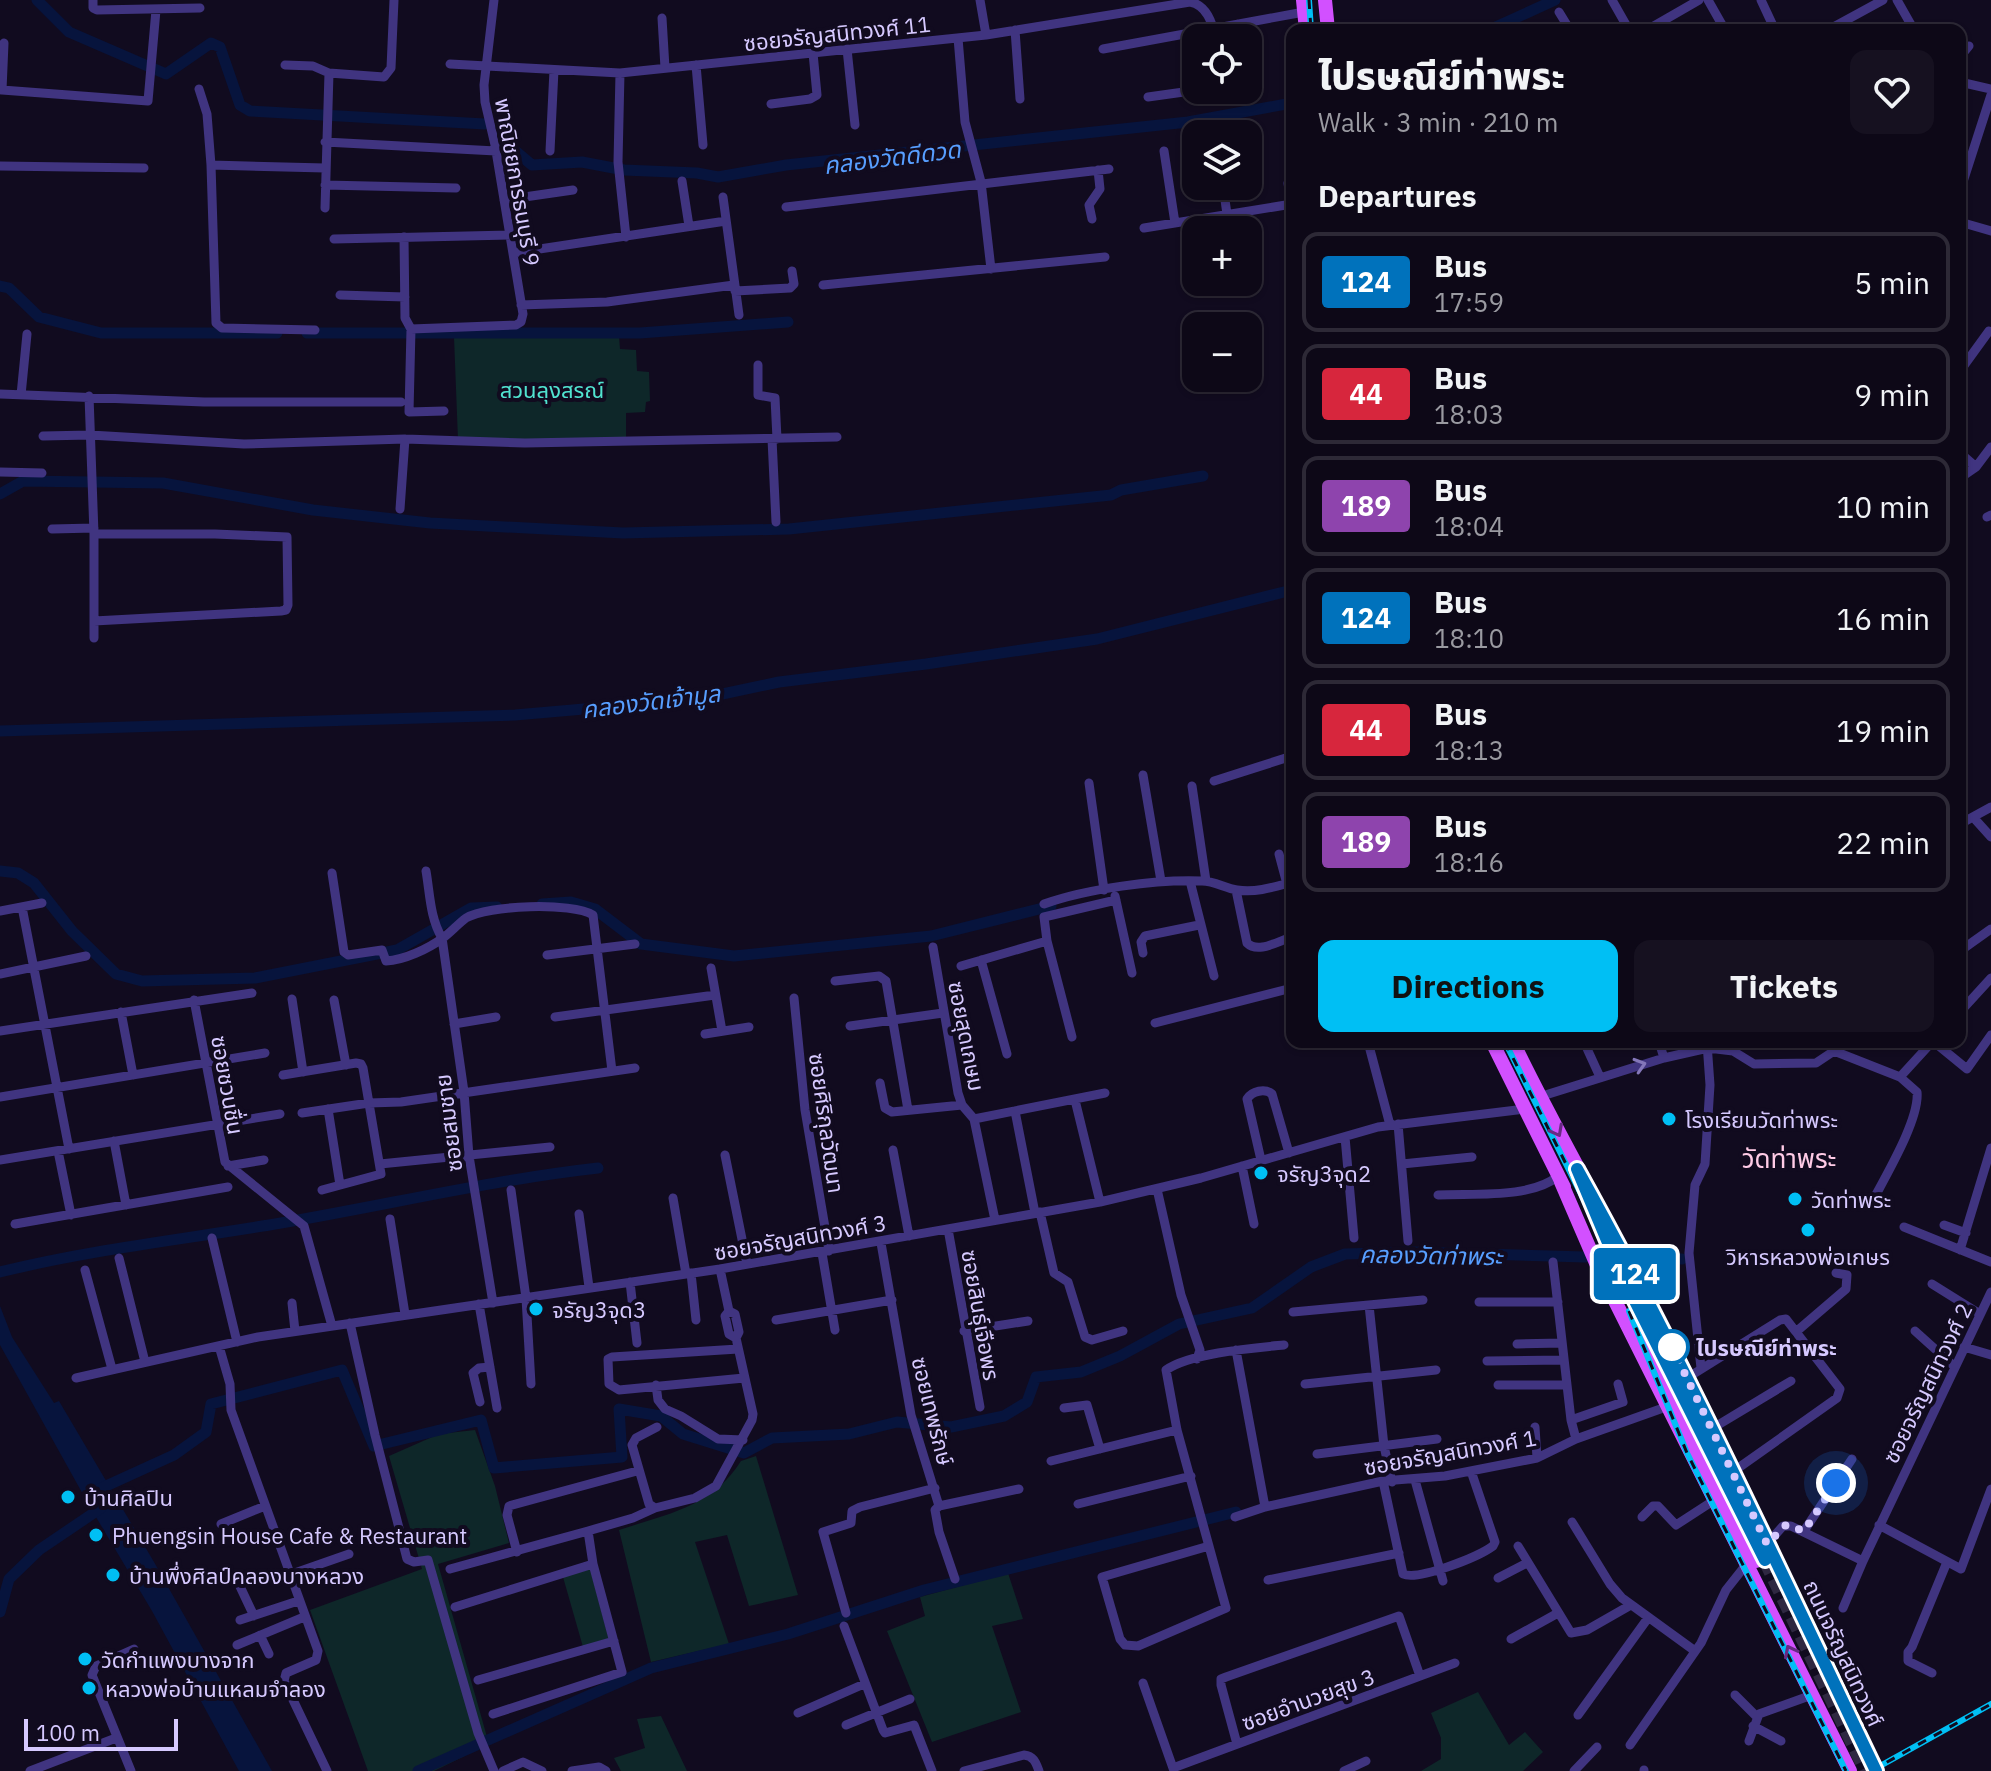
<!DOCTYPE html>
<html lang="en">
<head>
<meta charset="utf-8">
<style>
	:root { --surface:#0d0817; --page:#161120; --text:#f1f3f6; --muted:#9a9aa1; --line:#2d2936; --accent:#00bff4 }
	body { margin:0; font-family:"IBM Plex Sans","Noto Sans Thai",sans-serif; background:var(--page); color:var(--text); height:100vh; display:flex; flex-direction:column; font-size:30px; white-space:nowrap }
	* { box-sizing:border-box; margin:0 }
	p { font-size:26px; color:var(--muted) }
	.icon { flex:none; width:44px; height:44px; fill:none; stroke:currentColor; stroke-width:2; stroke-linecap:round; stroke-linejoin:round }
	.map { position:relative; flex:1; overflow:hidden }
	.panel { position:absolute; left:1286px; top:24px; width:680px; height:1024px; display:flex; flex-direction:column; background:var(--surface); border-radius:16px; box-shadow:0 2px 6px #0004,0 0 0 2px var(--line) }
	.panel>* { flex:none }
	.badge { padding:0 16px; border-radius:6px; font-size:28px; line-height:52px }
	.tools { position:absolute; left:1182px; top:24px; display:grid; gap:16px }
	.tools a { display:grid; place-items:center; width:80px; height:80px; border-radius:16px; background:var(--surface); box-shadow:0 2px 6px #0004,0 0 0 2px var(--line); font-size:40px }
	.scale { position:absolute; left:24px; bottom:20px; width:154px; box-sizing:border-box; padding-left:8px; border:4px solid #d6c9ff; border-top:0; font-size:22px; line-height:28px; white-space:nowrap; color:#d6c9ff; -webkit-text-stroke:6px #110b1f; paint-order:stroke }
	.you { position:absolute; width:40px; height:40px; margin:-20px; border:6px solid #fff; border-radius:50%; background:#1a73e8; box-shadow:0 0 0 12px #1a73e833 }
	.map>.badge { position:absolute; translate:-50% -50%; box-shadow:0 0 0 4px #fff }
	h2 { padding:0 32px; font-size:30px; line-height:72px }
	.round { display:grid; place-items:center; flex:none; width:84px; height:84px; border-radius:16px; background:var(--page) }
	.overview { display:flex; align-items:center; justify-content:space-between; height:136px; padding:0 32px }
	h1 { font-size:38px; font-weight:800; line-height:60px }
	.button { display:flex; gap:16px; margin-top:auto; padding:16px 32px }
	.button a { flex:1; height:92px; border-radius:16px; background:var(--accent); color:#111; font-size:32px; font-weight:800; line-height:92px; text-align:center }
	.button a+a { background:var(--page); color:var(--text) }
	ul { padding:0; list-style:none }
	li { display:flex; align-items:center; gap:24px; height:100px; margin:0 16px 12px; padding:0 16px; border:4px solid var(--line); border-radius:16px }
	li div { flex:1 }
	li b { display:block; font-size:30px }
	li em { font-style:normal }
	li .badge { min-width:88px; font-weight:700; text-align:center }
	.map>svg:first-child { display:block }
	.green { fill:#0e2729 }
	.water { fill:#07143d }
	.lines { fill:none; stroke-linecap:round; stroke-linejoin:round }
	.canal { stroke:#07143d; stroke-width:11 }
	.primary-tunnel { stroke:#2f2841; stroke-width:14; stroke-dasharray:14 7; stroke-linecap:butt }
	.minor { stroke:#403480; stroke-width:9 }
	.primary { stroke:#d250ff; stroke-width:14 }
	.rail-casing { stroke:#00bff4; stroke-width:6 }
	.rail { stroke:#110b1f; stroke-width:3; stroke-dasharray:9; stroke-linecap:butt }
	.oneway { stroke:#8477b9 }
	.oneway2 { stroke:#682a84 }
	.line-casing { stroke:#fff; stroke-width:18 }
	.line { stroke:#0072bc; stroke-width:12 }
	.walk { stroke:#d6c9ff; stroke-width:8; stroke-dasharray:0 14.4 }
	.poi-dot { fill:#00bff4; stroke:#110b1f; stroke-width:3 }
	.stop-dot { fill:#fff; stroke:#0072bc; stroke-width:4 }
	.labels { text-anchor:middle; dominant-baseline:central; stroke-width:8; stroke-linejoin:round; paint-order:stroke }
	.street-label { font-size:22px; fill:#d6c9ff; stroke:#110b1f }
	.park-label { font-size:22px; fill:#51e3d0; stroke:#110b1f }
	.poi-label { font-size:22px; fill:#d6c9ff; stroke:#110b1f; text-anchor:start }
	.stop-label { font-size:22px; font-weight:bold; fill:#d6c9ff; stroke:#110b1f; text-anchor:start }
	.water-label { font-size:24px; font-style:italic; fill:#579eff; stroke:#110b1f }
	.quarter-label { font-size:26px; fill:#ffcbe6; stroke:#110b1f }
</style>
</head>
<body>
<div class="map">
<svg width="1991" height="1771" viewBox="0 0 1991 1771">
	<rect width="100%" height="100%" fill="#110b1f"/>
	<path class="green" d="M619,336L620,349L636,350L637,371L649,372L650,401L646,402L645,412L626,413V440H458L454,337Z
		M475,1430L495,1486L509,1543L438,1564L489,1744L434,1771H368L310,1610L422,1569L389,1456L439,1434Z
		M756,1456L798,1595L749,1606L727,1535L695,1542L729,1644L651,1662L619,1530C667,1514 712,1507 741,1461Z
		M590,1569L609,1640L583,1647L563,1577Z
		M1008,1573L1023,1619L992,1626L1021,1712L932,1742L887,1631L925,1616L920,1597Z
		M1478,1692L1509,1745L1525,1732L1543,1752L1523,1771H1421L1441,1759V1738L1431,1713Z
		M661,1716L687,1771H621L614,1758L645,1748L637,1719Z"/>
	<path class="water" d="M0,1306L12,1337L54,1403L59,1401L154,1562L272,1771H239L152,1611L90,1507L0,1345Z"/>
	<g class="lines">
		<path class="canal" d="M37,0L69,32L166,74L211,43L220,47L240,105L250,111L485,124
			M1489,30L1555,0
			M500,138L532,165L582,162L624,170L697,173L718,177L786,165L1188,122L1292,103
			M0,286L9,288L39,317L101,333H277
			M307,333H640L788,322
			M0,494L23,481L163,483L313,510L430,523L623,533L789,529L1111,495L1121,490L1203,476
			M0,731L515,715L699,699L779,682L926,664L1097,639L1292,590
			M0,871L18,873L34,883L72,931L116,974L142,981L255,978L397,950L471,908L497,907
			M542,904L571,902L595,909L641,944L734,956L931,936L1051,906
			M1638,1258L1682,1259
			M0,1272C93,1249 187,1239 281,1223C387,1205 491,1180 598,1168
			M95,1491L174,1455L206,1432L211,1404L342,1370L374,1446L481,1420L494,1468L622,1457L619,1409L661,1416L683,1434L744,1453L772,1438L849,1434L897,1422L951,1427L1004,1416L1027,1402L1036,1377L1081,1372L1120,1356L1179,1324L1252,1308L1311,1267L1345,1254L1413,1252L1585,1257
			M0,1612L9,1579L39,1550L101,1508
			M418,1771L651,1668L788,1634L924,1590L1236,1512"/>
		<path class="primary-tunnel" d="M1765,1560L1866,1771"/>
		<path class="minor" d="M93,0V8L97,10L200,8
			M980,0L986,35
			M1612,0L1629,30
			M1708,0L1725,30
			M1761,0L1775,30
			M1897,0L1914,30
			M1559,12L1570,30
			M662,18L665,68
			M1238,24L1241,38
			M1015,30L1020,99
			M1647,30L1699,0
			M1828,30L1883,0
			M958,38L965,122L981,182L991,269
			M4,43L2,90L148,101L156,10
			M847,49L855,125
			M1103,49L1304,12
			M1960,57L1969,46
			M450,64L620,73L986,35L1190,2C1207,5 1212,23 1216,38
			M285,65L313,66L329,73L384,77L391,68L394,0
			M696,65L703,145
			M1248,69L1254,96
			M620,73L618,162L626,237
			M1960,82L1991,89
			M199,89L207,114L211,165L216,323L222,328L315,330
			M1148,97L1198,90
			M771,104L810,99L817,95L813,53
			M325,142L496,151
			M550,151L554,70
			M1164,151L1175,223
			M211,165L325,168
			M0,166L144,168
			M682,181L689,226
			M325,185L456,188
			M1223,186L1227,214
			M1960,191L1991,95
			M723,197L739,315
			M504,200L573,190
			M1291,204L1288,183L1292,177
			M786,207L1109,169
			M325,208L329,73
			M1092,219L1089,205L1100,189L1098,170
			M1960,222L1991,231
			M1144,228L1292,204
			M404,237L405,318L411,329L516,325L521,322L523,314L495,145L485,102L484,85L494,0
			M334,239L510,235
			M513,253L726,221
			M823,285L1105,257
			M735,291L790,288L794,284L792,271
			M340,295L405,297
			M521,305L607,302L734,285
			M411,329L409,412L444,411
			M758,365V395L775,398L777,439
			M1960,371L1989,331
			M0,394L204,402H401
			M21,395L27,334
			M89,396L94,534V638
			M43,436L90,435L244,444L405,439L525,443L837,437
			M772,439L776,522
			M1960,453L1976,467
			M0,472L42,473
			M1960,478L1976,467L1991,447
			M400,509L405,439
			M1987,517L1991,515
			M52,529L94,528
			M94,534H215L287,537L288,605L286,610L281,611L94,621
			M1143,775L1161,881
			M1214,781L1292,756
			M1089,783L1104,890
			M1192,786L1206,881
			M1973,817L1991,837
			M1960,824L1991,807
			M1279,854L1287,884
			M426,871C430,894 430,918 442,938L464,1092L469,1156L493,1303
			M332,873L344,952L348,955L382,950L386,961C404,960 428,949 443,938C451,932 458,924 466,918C488,905 572,902 593,915L612,1071
			M1190,881L1214,976
			M1236,890L1247,943C1258,954 1278,941 1292,937
			M1115,896L1132,973
			M1044,904C1086,889 1157,879 1202,881C1214,881 1225,888 1237,890C1256,893 1274,887 1292,882
			M22,907L69,1149
			M0,911L42,903
			M933,947L958,1093L962,1105L974,1119L995,1220
			M1960,951L1991,929
			M1143,953L1141,942L1145,936L1199,925
			M547,955L635,944
			M981,960L1007,1054
			M961,966L1047,941
			M711,968L722,1031
			M0,974L86,956
			M835,981L879,976L886,981L908,1110
			M794,998L805,1110L829,1251
			M292,999L303,1072
			M194,1000L225,1162L304,1226L332,1326
			M334,1000L346,1065
			M121,1012L133,1075
			M1960,1012L1991,978
			M555,1017L715,995
			M1155,1023L1292,988
			M454,1024L496,1017
			M850,1026L943,1013
			M0,1031L252,993
			M705,1034L749,1027
			M1072,1037L1047,941L1044,917L1116,900
			M1368,1042L1390,1125
			M1584,1042L1600,1077
			M1659,1042L1664,1058
			M1934,1042L1967,1069L1991,1035
			M283,1075L356,1063L361,1064L363,1068L381,1174L322,1190
			M1900,1077L1932,1042
			M880,1083L885,1108L892,1112L962,1105
			M0,1097L265,1053
			M1539,1097L1664,1058L1708,1048L1733,1051L1754,1064L1816,1063L1834,1051L1900,1077L1917,1092C1920,1119 1885,1177 1872,1202
			M1075,1100L1100,1202
			M328,1109L340,1185
			M1015,1111L1035,1213
			M302,1113L369,1103L401,1102L635,1068
			M974,1119L1105,1093
			M1398,1124L1408,1241
			M1345,1137L1354,1238
			M114,1141L126,1205
			M893,1150L909,1236
			M58,1151L71,1215
			M725,1155L747,1264
			M0,1160L280,1114
			M1261,1160L1247,1099C1252,1091 1265,1088 1272,1094L1289,1153
			M380,1164L550,1147
			M1402,1164L1472,1157
			M228,1166L264,1160
			M1242,1166L1254,1224
			M1157,1189L1181,1295L1200,1350L1197,1359
			M511,1190L526,1298L531,1384
			M1438,1195C1473,1193 1531,1199 1558,1176
			M673,1198L686,1274
			M1040,1212L1054,1273L1068,1282L1085,1337L1092,1340L1123,1331
			M579,1214L589,1287
			M390,1219L405,1314
			M15,1224L228,1187
			M1944,1225L1966,1233
			M1904,1227L1991,1262
			M948,1229L980,1407
			M212,1238L237,1342
			M881,1243L911,1415L939,1506L1019,1489
			M1960,1250L1991,1148
			M822,1253L835,1330
			M119,1258L145,1362
			M1553,1262L1571,1420L1576,1439
			M720,1269L729,1311L725,1316L729,1334L736,1338
			M85,1270L112,1369
			M691,1273L696,1320
			M630,1282L637,1343
			M1932,1284L1980,1314
			M1479,1302H1558
			M292,1303L295,1331
			M479,1304L497,1408
			M1369,1305L1384,1446L1392,1482
			M1293,1312L1423,1300
			M776,1320L892,1300
			M350,1323L375,1435L407,1559L414,1562L428,1560L478,1733L494,1771
			M964,1331L1028,1321
			M1797,1331L1846,1289L1847,1275L1836,1273
			M1915,1331L1955,1367
			M1517,1344L1562,1343
			M219,1346L230,1384L231,1410L318,1651L316,1660L286,1673L284,1681L327,1771
			M1964,1347L1991,1355
			M738,1349L612,1357L608,1359L609,1384L619,1390L744,1378
			M1236,1350L1265,1507
			M1487,1361L1564,1360
			M1701,1368L1689,1253L1695,1185L1705,1164L1710,1085L1707,1043
			M76,1378L258,1337L720,1269L1100,1202L1201,1178L1378,1127L1525,1109
			M1687,1378L1780,1320L1786,1319L1840,1389L1837,1398L1734,1471
			M1305,1384L1436,1370
			M656,1385L658,1400L665,1409L681,1416L718,1439L743,1440
			M1498,1385H1567
			M480,1402L473,1373L479,1368L490,1367
			M1064,1408L1087,1405L1100,1449
			M1571,1420L1623,1402L1618,1384
			M1535,1427L1537,1458
			M1713,1428L1791,1381
			M1317,1454L1437,1439
			M1051,1461L1177,1430
			M1415,1480L1443,1581
			M1383,1481L1403,1574C1418,1581 1478,1557 1493,1546L1495,1542L1471,1471
			M1078,1504L1191,1476
			M939,1506L935,1510L939,1532L955,1579
			M655,1508L649,1504L632,1445L636,1438L657,1427
			M1235,1517L1265,1507L1383,1481L1445,1476L1537,1458L1576,1439L1666,1407
			M1642,1517L1653,1506H1658L1676,1525L1713,1501
			M1572,1522L1610,1584L1622,1598L1695,1651
			M221,1524L265,1506
			M1879,1525L1961,1569L1991,1489
			M1804,1531L1852,1459
			M1767,1544L1783,1526H1791L1863,1561L1991,1292
			M1209,1546L1102,1577L1120,1639L1125,1645L1138,1646L1226,1608L1177,1430L1166,1370C1190,1353 1253,1348 1284,1345
			M1518,1546L1571,1633L1587,1630L1629,1606
			M517,1552L507,1515L509,1506L637,1471
			M450,1569L588,1531
			M289,1575L349,1554
			M236,1578L254,1616
			M1498,1578L1527,1563
			M1268,1580L1399,1553
			M455,1607L593,1564
			M1843,1608L1863,1561
			M846,1613L823,1532L851,1523L852,1511L860,1507L935,1488
			M240,1620L298,1601
			M844,1626L883,1730L885,1733L914,1725L932,1771
			M260,1635L269,1654
			M1511,1639L1558,1613
			M237,1645L304,1617
			M1932,1673L1908,1661V1652L1912,1647L1947,1562
			M478,1680L614,1641
			M1143,1683L1174,1771
			M1735,1695L1757,1717
			M798,1713L864,1684
			M493,1714L622,1672L593,1564L588,1531L633,1518L655,1508L695,1498L716,1486L752,1420L753,1414L736,1338L739,1332L735,1314L729,1311
			M1578,1715L1648,1618
			M846,1725L910,1699
			M1753,1726L1781,1741
			M1749,1741L1759,1714L1812,1695
			M1237,1744L1221,1685V1679L1226,1677L1399,1616L1420,1676
			M1630,1745L1701,1643L1726,1590L1745,1566
			M1173,1768L1455,1663
			M30,1771L116,1738
			M131,1771L92,1675L96,1666L134,1649
			M503,1771L523,1762L542,1771
			M572,1771L599,1767L606,1771
			M964,1771L1024,1755C1034,1756 1036,1763 1039,1771
			M1344,1771L1366,1761
			M1574,1771L1597,1747
			M1644,1771V1770"/>
		<path class="primary" d="M1303,0L1306,30
			M1325,0L1328,30
			M1492,1042L1564,1187
			M1513,1042C1554,1128 1603,1210 1645,1295C1725,1453 1799,1612 1876,1771
			M1561,1182L1596,1263L1850,1771
			M1605,1236L1655,1340
			M1641,1333L1756,1561"/>
		<defs>
			<path id="rail" d="M1309,0L1311,30
				M1505,1042L1640,1312L1708,1427L1879,1771
				M1629,1311L1687,1453L1846,1771
				M1871,1771L1991,1704"/>
		</defs>
		<use href="#rail" class="rail-casing"/>
		<use href="#rail" class="rail"/>
	</g>
	<defs><path id="oneway-chevron" d="M-2-3.5L2.5 0L-2 3.5" fill="none" stroke-width="1.6" stroke-linecap="round" stroke-linejoin="round" transform="scale(2)"/></defs>
	<use class="oneway" href="#oneway-chevron" transform="translate(1640 1065) rotate(-17)"/>
	<g class="oneway2">
		<use href="#oneway-chevron" transform="translate(1557 1131) rotate(62)"/>
		<use href="#oneway-chevron" transform="translate(1790 1651) rotate(-117)"/>
	</g>
	<g class="lines">
		<defs>
			<path id="line" d="M1765,1560L1619,1269L1577,1169C1686,1365 1779,1569 1876,1771"/>
		</defs>
		<use href="#line" class="line-casing"/>
		<use href="#line" class="line"/>
		<path class="walk" d="M1672,1347L1767,1544L1786,1525L1804,1531L1836,1483"/>
	</g>
	<g class="poi-dot">
		<circle cx="1669" cy="1119" r="8"/>
		<circle cx="1261" cy="1173" r="8"/>
		<circle cx="1795" cy="1199" r="8"/>
		<circle cx="1808" cy="1230" r="8"/>
		<circle cx="536" cy="1309" r="8"/>
		<circle cx="68" cy="1497" r="8"/>
		<circle cx="96" cy="1535" r="8"/>
		<circle cx="113" cy="1575" r="8"/>
		<circle cx="85" cy="1659" r="8"/>
		<circle cx="89" cy="1688" r="8"/>
	</g>
	<circle class="stop-dot" cx="1672" cy="1347" r="16"/>
	<g class="labels">
		<g class="street-label">
			<text transform="translate(837 33) rotate(-6)">ซอยจรัญสนิทวงศ์ 11</text>
			<text transform="translate(518 182) rotate(80)">พาณิชยการธนบุรี 9</text>
			<text transform="translate(967 1036) rotate(79)">ซอยสุดเกษม</text>
			<text transform="translate(228 1085) rotate(80)">ซอยชวนชื่น</text>
			<text transform="translate(448 1123) rotate(-97)">ซอยสมชาย</text>
			<text transform="translate(827 1123) rotate(82)">ซอยศิริกุลวัฒนา</text>
			<text transform="translate(800 1237) rotate(-10)">ซอยจรัญสนิทวงศ์ 3</text>
			<text transform="translate(981 1315) rotate(80)">ซอยสินธุ์เจือพร</text>
			<text transform="translate(1927 1383) rotate(-64)">ซอยจรัญสนิทวงศ์ 2</text>
			<text transform="translate(933 1411) rotate(76)">ซอยเทพรักษ์</text>
			<text transform="translate(1450 1452) rotate(-10)">ซอยจรัญสนิทวงศ์ 1</text>
			<text transform="translate(1844 1653) rotate(65)">ถนนจรัญสนิทวงศ์</text>
			<text transform="translate(1308 1699) rotate(-20)">ซอยอำนวยสุข 3</text>
		</g>
		<g class="park-label">
			<text x="552" y="389">สวนลุงสรณ์</text>
		</g>
		<g class="poi-label">
			<text x="1685" y="1119">โรงเรียนวัดท่าพระ</text>
			<text x="1277" y="1173">จรัญ3จุด2</text>
			<text x="1811" y="1199">วัดท่าพระ</text>
			<text x="1808" y="1256" text-anchor="middle">วิหารหลวงพ่อเกษร</text>
			<text x="552" y="1309">จรัญ3จุด3</text>
			<text x="84" y="1497">บ้านศิลปิน</text>
			<text x="112" y="1535">Phuengsin House Cafe &amp; Restaurant</text>
			<text x="129" y="1575">บ้านพึ่งศิลป์คลองบางหลวง</text>
			<text x="101" y="1659">วัดกำแพงบางจาก</text>
			<text x="105" y="1688">หลวงพ่อบ้านแหลมจำลอง</text>
		</g>
		<g class="stop-label">
			<text x="1696" y="1347">ไปรษณีย์ท่าพระ</text>
		</g>
		<g class="water-label">
			<text transform="translate(892 157) rotate(-7)">คลองวัดดีดวด</text>
			<text transform="translate(651 701) rotate(-7)">คลองวัดเจ้ามูล</text>
			<text transform="translate(1431 1255) rotate(1)">คลองวัดท่าพระ</text>
		</g>
		<g class="quarter-label">
			<text x="1789" y="1158">วัดท่าพระ</text>
		</g>
	</g>
</svg>
<div class="tools">
<a><svg class="icon" aria-label="locate" viewBox="0 0 24 24"><circle cx="12" cy="12" r="6"/><path d="M12 2v4M12 18v4M2 12h4M18 12h4"/></svg></a>
<a><svg class="icon" aria-label="layers" viewBox="0 0 24 24"><path d="M12 4l9 5-9 5-9-5zM3 14l9 5 9-5"/></svg></a>
<a>+</a>
<a>−</a>
</div>
<div class="scale">100 m</div>
<div class="you" style="left:1836px;top:1483px"></div>
<b class="badge" style="left:1635px;top:1274px;background:#0072bc;color:#fff">124</b>
<section class="panel">
<div class="overview"><div><h1>ไปรษณีย์ท่าพระ</h1><p>Walk · 3 min · 210 m</p></div><a class="round"><svg class="icon" aria-label="heart" viewBox="0 0 24 24"><path d="M12 20l-8-8c-3-5 5-10 8-4 3-6 11-1 8 4z"/></svg></a></div>
<h2>Departures</h2>
<ul>
<li><span class="badge" style="background:#0072bc;color:#fff">124</span><div><b>Bus</b><p>17:59</p></div><em>5 min</em></li>
<li><span class="badge" style="background:#d7263d;color:#fff">44</span><div><b>Bus</b><p>18:03</p></div><em>9 min</em></li>
<li><span class="badge" style="background:#8e44ad;color:#fff">189</span><div><b>Bus</b><p>18:04</p></div><em>10 min</em></li>
<li><span class="badge" style="background:#0072bc;color:#fff">124</span><div><b>Bus</b><p>18:10</p></div><em>16 min</em></li>
<li><span class="badge" style="background:#d7263d;color:#fff">44</span><div><b>Bus</b><p>18:13</p></div><em>19 min</em></li>
<li><span class="badge" style="background:#8e44ad;color:#fff">189</span><div><b>Bus</b><p>18:16</p></div><em>22 min</em></li>
</ul>
<div class="button"><a>Directions</a><a>Tickets</a></div>
</section>
</div>
</body>
</html>
